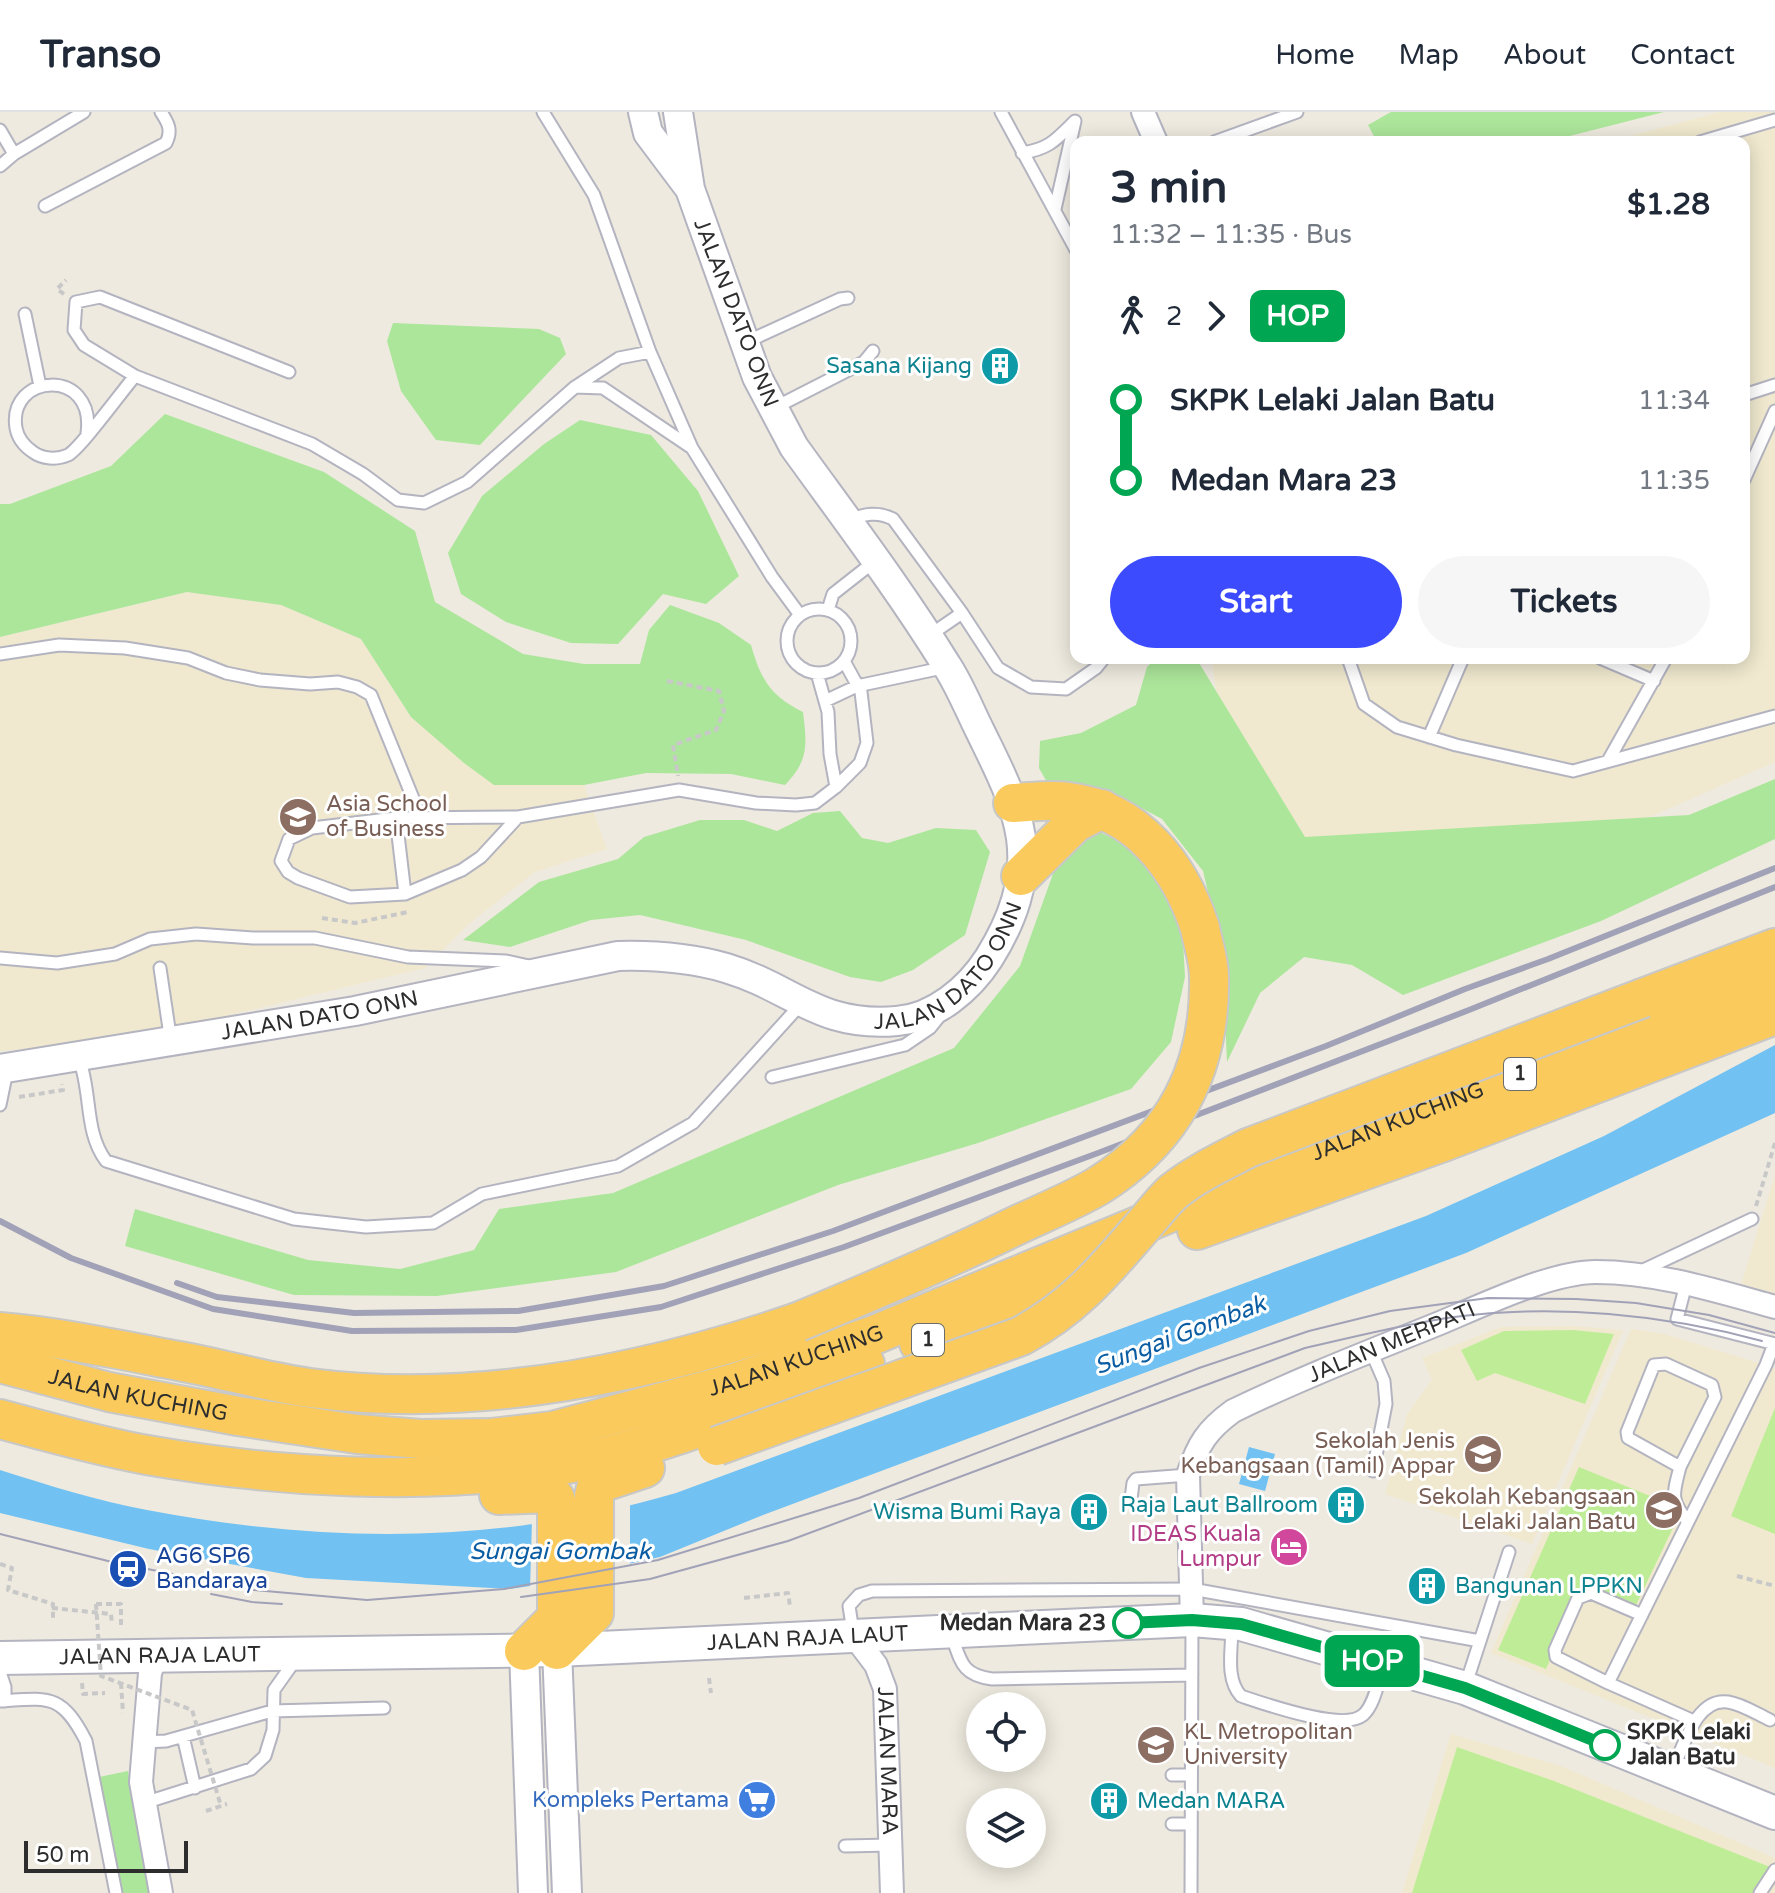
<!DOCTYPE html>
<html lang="en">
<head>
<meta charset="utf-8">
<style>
	:root { --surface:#fff; --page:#f6f6f7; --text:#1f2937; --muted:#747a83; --line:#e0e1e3; --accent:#3c4bfe }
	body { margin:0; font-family:"Varela Round",sans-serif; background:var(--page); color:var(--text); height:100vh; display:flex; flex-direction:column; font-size:30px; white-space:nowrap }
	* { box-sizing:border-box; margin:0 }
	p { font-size:26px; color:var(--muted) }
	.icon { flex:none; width:44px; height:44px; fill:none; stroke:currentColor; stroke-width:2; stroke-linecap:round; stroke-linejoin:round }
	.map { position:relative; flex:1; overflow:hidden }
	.drawer { position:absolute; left:1070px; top:24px; width:680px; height:528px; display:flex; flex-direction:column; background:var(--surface); border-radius:16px; box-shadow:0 4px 20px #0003 }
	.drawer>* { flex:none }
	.badge { padding:0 16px; border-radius:12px; font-size:28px; line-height:52px }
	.tools { position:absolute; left:966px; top:1580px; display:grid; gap:16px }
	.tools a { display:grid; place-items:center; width:80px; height:80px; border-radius:50%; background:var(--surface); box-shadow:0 4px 20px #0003; font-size:40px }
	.scale { position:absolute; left:24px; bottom:20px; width:164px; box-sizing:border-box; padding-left:8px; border:4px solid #2d2d2d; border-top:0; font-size:22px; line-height:28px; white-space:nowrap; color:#2d2d2d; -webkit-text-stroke:6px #fff; paint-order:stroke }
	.map>.badge { position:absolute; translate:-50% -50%; box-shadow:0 0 0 4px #fff }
	.legs { display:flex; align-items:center; gap:12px; height:88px; padding:0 40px; font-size:26px }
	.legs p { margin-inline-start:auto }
	.headline { display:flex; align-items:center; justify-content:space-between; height:136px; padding:0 40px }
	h1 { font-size:44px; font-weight:700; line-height:60px }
	.primary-button { display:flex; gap:16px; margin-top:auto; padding:16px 40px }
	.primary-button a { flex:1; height:92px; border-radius:48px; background:var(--accent); color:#fff; font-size:32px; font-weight:700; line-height:92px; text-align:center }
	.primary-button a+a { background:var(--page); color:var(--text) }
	ul { padding:0 40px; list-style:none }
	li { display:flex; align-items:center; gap:28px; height:80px; font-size:30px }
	li i { display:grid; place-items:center; width:12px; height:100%; margin:0 10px; background:currentColor }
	li i::after { content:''; width:20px; height:20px; margin:-10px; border:6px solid; border-radius:50%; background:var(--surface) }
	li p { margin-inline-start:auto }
	li:first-child i { background:linear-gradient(#0000 50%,currentColor 0) }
	li:last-child i { background:linear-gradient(currentColor 50%,#0000 0) }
	header { display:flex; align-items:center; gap:48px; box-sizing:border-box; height:112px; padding:0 40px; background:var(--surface); border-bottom:2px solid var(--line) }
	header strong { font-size:38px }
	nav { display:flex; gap:44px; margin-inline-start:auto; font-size:28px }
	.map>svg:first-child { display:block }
	.education { fill:#f0e9cf }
	.green { fill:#ace69b }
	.pitch { fill:#bfed97 }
	.water { fill:#71c1f2 }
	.pier { fill:#eeeadf }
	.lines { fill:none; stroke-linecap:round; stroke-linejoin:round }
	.service-casing { stroke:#b3b4c0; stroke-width:15 }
	.minor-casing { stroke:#b3b4c0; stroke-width:26 }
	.tertiary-casing { stroke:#b3b4c0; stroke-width:32 }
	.secondary-casing { stroke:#b3b4c0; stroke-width:36 }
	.trunk-casing { stroke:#c8c8c8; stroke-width:42 }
	.path { stroke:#c8c8c8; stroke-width:4; stroke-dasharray:6 4; stroke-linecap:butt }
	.service { stroke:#fff; stroke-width:11 }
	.minor { stroke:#fff; stroke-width:22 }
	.tertiary { stroke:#fff; stroke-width:28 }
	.secondary { stroke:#fff; stroke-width:32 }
	.trunk { stroke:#facb5c; stroke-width:38 }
	.tram { stroke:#a1a2b7; stroke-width:2 }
	.rail { stroke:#a1a2b7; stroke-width:6 }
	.trunk-bridge-casing { stroke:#c8c8c8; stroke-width:42; stroke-linecap:butt }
	.path-bridge { stroke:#c8c8c8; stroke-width:4; stroke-dasharray:6 4; stroke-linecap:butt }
	.trunk-bridge { stroke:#facb5c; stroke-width:38 }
	.line-1-casing { stroke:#fff; stroke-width:18 }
	.line-1 { stroke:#00a651; stroke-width:12 }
	.stop-1-dot { fill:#fff; stroke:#00a651; stroke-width:4 }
	.labels { text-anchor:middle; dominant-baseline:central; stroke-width:6; stroke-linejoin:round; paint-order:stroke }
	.shield { fill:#fff; stroke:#6c6c6c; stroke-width:2 }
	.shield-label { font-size:20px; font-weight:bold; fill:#2d2d2d }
	.street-label { font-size:22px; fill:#2d2d2d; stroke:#fff }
	.culture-label { font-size:22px; fill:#0d838f; stroke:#fff; text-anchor:end }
	.education-label { font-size:22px; fill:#785e54; stroke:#fff; text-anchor:start }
	.hotel-label { font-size:22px; fill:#b23c85; stroke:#fff; text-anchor:end }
	.transit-label { font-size:22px; fill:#164399; stroke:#fff; text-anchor:start }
	.stop-label { font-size:22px; font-weight:bold; fill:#2d2d2d; stroke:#fff; text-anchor:end }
	.shop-label { font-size:22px; fill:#366cbe; stroke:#fff; text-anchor:end }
	.water-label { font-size:24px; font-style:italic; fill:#0a5da3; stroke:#fff }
</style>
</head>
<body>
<header>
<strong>Transo</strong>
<nav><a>Home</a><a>Map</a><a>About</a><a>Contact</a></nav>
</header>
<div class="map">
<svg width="1775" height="1781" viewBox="0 0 1775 1781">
	<rect width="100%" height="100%" fill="#eeeadf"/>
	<path class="education" d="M1720,0H1775V650L1611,722L1311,766L1228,651L1211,546H1744V30H1608Z
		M188,480L281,493L361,527L411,605L494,673H584L607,737L535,760L470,811L425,856L159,920L54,935L0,939V525Z
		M1775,1052V1183L1741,1172L1774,1066Z
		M1574,1214L1623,1218L1532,1432L1385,1382L1407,1302L1432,1268L1422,1246L1501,1215Z
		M1631,1217L1665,1222L1775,1256V1656L1491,1541Z
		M1451,1622L1561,1654L1775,1746V1781H1402Z"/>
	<path class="green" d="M1391,0H1664L1546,30H1377L1368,13Z
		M393,211L539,217L560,226L566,242L480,333L436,328L401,279L387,229Z
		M165,302L324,360L415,419L435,490L523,542L584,552H640L649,518L670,493L719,511L751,533C761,568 770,583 803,600C807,633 809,648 785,673L731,662L646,661L584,673H494L464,651L411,605L361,527L281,493L187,480L0,525V392H10L111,354Z
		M580,308L651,323L698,379L739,464L706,492L663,482L618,532L571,531L506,510L461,482L448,441L482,384L544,332Z
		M1156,546H1196L1305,725L1689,703L1775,667V727L1601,809L1403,883L1352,853L1304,845L1260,881L1227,950L1222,839L1203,759L1162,707L1130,690L1048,672L1039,656L1040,629L1081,621L1136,593L1147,555Z
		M840,699L862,726L888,731L936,716L976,718L990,740L965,823L913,858L881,870L850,865L746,828L640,803L591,808L510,835L463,828L539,770L618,747L644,725L700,708H744L777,719L813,701Z
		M1097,719L1142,740L1182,810L1185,865L1171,930L1131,977L978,1031L838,1073L616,1160L437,1184L294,1183L125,1134L135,1097L308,1148L400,1157L474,1138L499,1097L613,1081L954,936L1020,854L1054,759Z
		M128,1659L152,1781H122L99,1665Z"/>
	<path class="pitch" d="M1573,1218L1614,1222L1585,1292L1495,1261L1477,1269L1461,1238L1504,1219Z
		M1775,1296V1422L1731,1404Z
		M1579,1355L1682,1397L1636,1493L1583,1473L1546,1557L1498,1538Z
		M1457,1635L1554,1669L1770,1755L1754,1781H1412Z"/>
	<path class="water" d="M1775,933V1001L1466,1141L763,1403L660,1445L623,1453L576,1467L510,1477L306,1466L149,1437L0,1401V1358C48,1373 97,1389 147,1398C326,1432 500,1433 676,1381L1426,1104L1604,1024Z
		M1249,1335L1275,1342L1265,1379L1239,1372Z"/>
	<path class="pier" d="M630,1391V1455L577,1471L530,1478L532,1408Z"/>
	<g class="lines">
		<defs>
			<path id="service" d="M543,0L594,83L650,240L692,336L772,465L800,503
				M1001,0L1076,138
				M0,18L14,42L84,0
				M1214,30L1297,0
				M1700,30L1775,8
				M1022,41C1049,37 1056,28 1075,9L1055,97
				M0,54L14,42
				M45,94L166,31C172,19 169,12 161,0
				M25,202L40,274
				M744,231L840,187L848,186
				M289,260L100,185L76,190L74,218L84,233L135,264L312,332L363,362L398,388L424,391L467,370L575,275L619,246L650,240
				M575,275L603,276L692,336
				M1744,283L1775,273
				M774,296L864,250L873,239
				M87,321C96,255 7,261 16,316C18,327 24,334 33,340C42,347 57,348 68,343C80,337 122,279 135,264
				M1744,368L1775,299
				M849,408C865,402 877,399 893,407L962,501L998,556L1031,575L1066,577L1096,556L1104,546
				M787 529a32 32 0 1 1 64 0a32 32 0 1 1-64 0Z
				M828,498L833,482L875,449
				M930,523L962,501
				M0,542L59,533L125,536L188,546L226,561L260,568L310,572L338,570L357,575L371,583L421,706
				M1348,546L1364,592L1397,615L1456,633L1573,659L1775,604
				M1600,546L1654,569
				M817,561L828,600L830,642L836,675L860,651L867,631L861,580L844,549
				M825,589L857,574L947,555
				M1429,625L1463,546
				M1608,649L1666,546
				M518,705L481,745L462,758L405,782L350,785L298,766L288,760L281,749L289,727L312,716L396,706L518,705L679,678L756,691L796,693L815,691L836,675
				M396,706L405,782
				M0,846L57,851L115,842L150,827L196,822L253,826H315L408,845L506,849L529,854
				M160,856L171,930
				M79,947C92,980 84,1020 106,1049L294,1107L366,1115L433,1111L482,1082L618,1054L693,1011L801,892
				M772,965L905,933L930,916L938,906
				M0,993L7,959
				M1639,1160L1752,1107
				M1686,1172L1677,1207L1775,1232
				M1371,1239L1384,1269L1386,1292L1373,1359
				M1680,1355L1715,1285L1712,1273L1666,1252L1654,1253L1627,1320L1628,1326L1680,1355C1673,1382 1670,1387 1688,1410
				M1131,1387L1133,1371L1136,1367L1188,1363
				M1232,1515C1232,1537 1225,1567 1241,1584C1265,1592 1343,1620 1363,1603C1374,1594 1378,1570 1383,1557
				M853,1520L849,1494L859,1483L872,1479L1192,1477L1480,1529
				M951,1522C961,1549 961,1563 992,1567L1192,1563
				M0,1560L5,1575V1589
				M1608,1571L1556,1545L1555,1538L1578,1486L1591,1481L1642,1503
				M1465,1575L1509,1440
				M0,1589C49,1586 61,1581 86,1629L116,1781
				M1694,1609L1608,1571L1766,1253L1774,1232
				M183,1624L195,1676
				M143,1630L166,1629L272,1599L384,1596
				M1673,1656C1684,1635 1696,1585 1728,1590C1742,1592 1757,1602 1770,1608
				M1172,1663H1191
				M144,1691L251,1657L265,1644L273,1618L274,1578L296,1547
				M1172,1712H1191
				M845,1734L890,1733
				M1191,1781L1192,1510
				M1760,1781L1775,1758"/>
			<g id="minor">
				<path d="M1143,0L1156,30"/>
				<path id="s1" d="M1192,1508L1188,1363C1198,1332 1207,1318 1233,1299C1301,1266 1371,1239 1440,1211C1483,1193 1551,1160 1596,1160C1657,1160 1717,1179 1775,1195"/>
				<path id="s2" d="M854,1524L876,1553L885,1577L892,1781"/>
				<path d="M156,1544L150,1561L141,1670L161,1781"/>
			</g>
			<g id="tertiary">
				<path d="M643,0L648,21L687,73"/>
				<path id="s3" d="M0,957L355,899L618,844C655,843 691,846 726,856C793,876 819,916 897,909C935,906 969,877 989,846C1012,809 1027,770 1021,726C1015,687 997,654 980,619C969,597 960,574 947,554C900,478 846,407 794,335L757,265L690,77L678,0"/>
				<path d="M557,1538L567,1781"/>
				<path d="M524,1539L533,1781"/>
			</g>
			<g id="secondary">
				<path id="s4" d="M0,1546L557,1538L1192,1508L1241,1512L1465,1576L1775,1701"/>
			</g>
			<g id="trunk">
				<path d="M1013,691C1032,690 1051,687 1069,690C1138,698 1180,755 1200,816"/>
				<path d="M1021,764L1075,711L1102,697"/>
				<path d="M1643,886L1775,836"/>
				<path d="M1197,1118L1446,1029L1775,903"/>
				<path d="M0,1220C60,1225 121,1238 179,1249C223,1257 266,1270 310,1276C472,1297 645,1262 798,1210"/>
				<path d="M919,1231L1001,1200L1103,1157"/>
				<path id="s5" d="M0,1251L109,1280L238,1304L357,1322L421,1327L491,1326L552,1319L737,1270L874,1223L1300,1047L1775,864"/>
				<path d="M0,1307C48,1320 97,1334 147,1343C279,1366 428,1374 562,1353C664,1336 769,1288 865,1252"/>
				<path d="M499,1383L550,1381L555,1386L557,1393V1506L524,1539"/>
				<path d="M557,1538L594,1501V1384L597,1372L645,1356"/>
			</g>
		</defs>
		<use href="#service" class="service-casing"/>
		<use href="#minor" class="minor-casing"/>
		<use href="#tertiary" class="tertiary-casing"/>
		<use href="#secondary" class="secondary-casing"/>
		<use href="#trunk" class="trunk-casing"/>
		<path class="path" d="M64,182L57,177L66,168
			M667,569L719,579L724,599L716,618L673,633L678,664
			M322,806L355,811L408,800
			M19,985L63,978L62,972
			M1756,1094L1775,1031
			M0,1452L12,1456L8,1478L53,1492V1509
			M1737,1464L1775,1474
			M744,1486L788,1481L790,1494
			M96,1492H121V1513
			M52,1496L111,1502L112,1512
			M709,1566L711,1581
			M82,1571L83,1582L105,1581
			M121,1571L123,1601
			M206,1699L227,1692"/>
		<use href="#service" class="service"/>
		<use href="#minor" class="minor"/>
		<use href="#tertiary" class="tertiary"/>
		<use href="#secondary" class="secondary"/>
		<use href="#trunk" class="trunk"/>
		<path class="tram" d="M0,1422L112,1450L254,1478L367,1488L504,1477L658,1448L859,1386L1199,1256L1309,1219L1390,1199L1488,1186L1576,1187L1636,1191L1709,1203L1775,1221
			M211,1482L252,1490L282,1492
			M521,1485L650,1467L788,1429L1305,1236C1354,1225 1404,1212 1454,1205C1555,1192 1663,1202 1762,1229"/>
		<path class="rail" d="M0,1109L71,1146L213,1197L352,1219L516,1218L661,1195L844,1135L1098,1041L1469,898L1775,775
			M177,1171L217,1185L354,1201L518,1199L664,1174L833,1119L1326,934L1465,877L1548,847L1775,756"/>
		<defs>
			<path id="trunk-bridge" d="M798,1210C868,1181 937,1152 1005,1119C1035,1104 1069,1091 1098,1074C1176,1025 1211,955 1209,864C1209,848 1203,832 1200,816
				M717,1334L1021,1224C1071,1197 1100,1164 1136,1122C1148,1109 1160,1092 1173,1080C1195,1062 1223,1049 1248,1036L1643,886"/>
		</defs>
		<use href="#trunk-bridge" class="trunk-bridge-casing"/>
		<path class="path-bridge" d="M96,1492L101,1564L192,1598L221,1694"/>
		<use href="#trunk-bridge" class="trunk-bridge"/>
	</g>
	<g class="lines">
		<defs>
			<path id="line-1" d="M1128,1511L1192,1508L1241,1512L1465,1576L1605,1633"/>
		</defs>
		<use href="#line-1" class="line-1-casing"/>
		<use href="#line-1" class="line-1"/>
	</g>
	<defs>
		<symbol id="building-disc" viewBox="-11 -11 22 22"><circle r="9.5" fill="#0f9aa8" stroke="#fff"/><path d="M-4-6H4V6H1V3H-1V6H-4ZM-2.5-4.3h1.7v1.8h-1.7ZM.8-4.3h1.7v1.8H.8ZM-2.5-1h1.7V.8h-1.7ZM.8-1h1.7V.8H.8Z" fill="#fff"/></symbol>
		<symbol id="university-disc" viewBox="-11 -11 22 22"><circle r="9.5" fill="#8d6e63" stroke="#fff"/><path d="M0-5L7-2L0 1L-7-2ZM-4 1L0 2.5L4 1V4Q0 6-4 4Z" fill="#fff"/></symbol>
		<symbol id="school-disc" viewBox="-11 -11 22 22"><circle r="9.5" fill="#8d6e63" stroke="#fff"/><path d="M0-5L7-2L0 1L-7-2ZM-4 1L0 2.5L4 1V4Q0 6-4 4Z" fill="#fff"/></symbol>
		<symbol id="hotel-disc" viewBox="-11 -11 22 22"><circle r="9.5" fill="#d1479c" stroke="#fff"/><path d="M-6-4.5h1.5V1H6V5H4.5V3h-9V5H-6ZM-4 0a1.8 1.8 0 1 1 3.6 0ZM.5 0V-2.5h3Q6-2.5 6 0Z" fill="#fff"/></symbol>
		<symbol id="station-disc" viewBox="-11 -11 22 22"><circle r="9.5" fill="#1a4fb4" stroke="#fff"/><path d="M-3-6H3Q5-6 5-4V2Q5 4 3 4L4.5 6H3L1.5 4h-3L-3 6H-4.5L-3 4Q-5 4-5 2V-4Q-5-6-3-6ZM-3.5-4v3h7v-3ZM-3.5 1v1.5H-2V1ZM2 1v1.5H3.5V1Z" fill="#fff"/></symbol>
		<symbol id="supermarket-disc" viewBox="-11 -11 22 22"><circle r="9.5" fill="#3f7fe0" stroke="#fff"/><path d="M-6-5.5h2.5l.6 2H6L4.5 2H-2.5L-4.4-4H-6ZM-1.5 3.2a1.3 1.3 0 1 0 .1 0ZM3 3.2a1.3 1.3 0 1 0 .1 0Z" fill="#fff"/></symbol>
	</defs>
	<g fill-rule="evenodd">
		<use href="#building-disc" x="978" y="232" width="44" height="44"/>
		<use href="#university-disc" x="276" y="683" width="44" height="44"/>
		<use href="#school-disc" x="1461" y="1320" width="44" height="44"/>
		<use href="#building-disc" x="1324" y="1371" width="44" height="44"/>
		<use href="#school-disc" x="1642" y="1376" width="44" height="44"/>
		<use href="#building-disc" x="1067" y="1378" width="44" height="44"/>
		<use href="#hotel-disc" x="1267" y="1413" width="44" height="44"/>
		<use href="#station-disc" x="106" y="1435" width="44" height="44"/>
		<use href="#building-disc" x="1405" y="1452" width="44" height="44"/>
		<use href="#university-disc" x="1134" y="1611" width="44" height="44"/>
		<use href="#supermarket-disc" x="735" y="1666" width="44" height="44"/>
		<use href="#building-disc" x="1087" y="1667" width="44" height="44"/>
	</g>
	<g class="stop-1-dot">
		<circle cx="1128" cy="1511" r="14"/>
		<circle cx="1605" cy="1633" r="14"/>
	</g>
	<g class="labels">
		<g class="shield">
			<rect x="1504" y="946" width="32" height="32" rx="6"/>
			<rect x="912" y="1212" width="32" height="32" rx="6"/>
		</g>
		<g class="shield-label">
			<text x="1520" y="962">1</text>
			<text x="928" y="1228">1</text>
		</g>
		<g class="street-label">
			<text transform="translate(736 201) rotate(69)">JALAN DATO ONN</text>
			<text stroke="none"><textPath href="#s3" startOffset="996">JALAN DATO ONN</textPath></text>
			<text stroke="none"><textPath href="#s3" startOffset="324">JALAN DATO ONN</textPath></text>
			<text stroke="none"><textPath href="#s5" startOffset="1462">JALAN KUCHING</textPath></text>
			<text stroke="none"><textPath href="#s1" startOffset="398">JALAN MERPATI</textPath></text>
			<text stroke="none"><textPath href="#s5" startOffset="814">JALAN KUCHING</textPath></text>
			<text stroke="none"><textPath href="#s5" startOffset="142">JALAN KUCHING</textPath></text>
			<text stroke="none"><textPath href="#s4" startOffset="808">JALAN RAJA LAUT</textPath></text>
			<text stroke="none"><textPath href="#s4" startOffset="160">JALAN RAJA LAUT</textPath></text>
			<text stroke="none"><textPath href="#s2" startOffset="134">JALAN MARA</textPath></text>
		</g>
		<g class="culture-label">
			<text x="972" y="254">Sasana Kijang</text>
			<text x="1318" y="1393">Raja Laut Ballroom</text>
			<text x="1061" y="1400">Wisma Bumi Raya</text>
			<text x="1455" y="1474" text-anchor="start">Bangunan LPPKN</text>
			<text x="1137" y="1689" text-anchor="start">Medan MARA</text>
		</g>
		<g class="education-label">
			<text x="326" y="692">Asia School<tspan x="326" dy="25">of Business</tspan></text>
			<text x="1455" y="1329" text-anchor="end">Sekolah Jenis<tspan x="1455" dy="25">Kebangsaan (Tamil) Appar</tspan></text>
			<text x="1636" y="1385" text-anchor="end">Sekolah Kebangsaan<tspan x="1636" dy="25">Lelaki Jalan Batu</tspan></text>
			<text x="1184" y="1620">KL Metropolitan<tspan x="1184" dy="25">University</tspan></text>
		</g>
		<g class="hotel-label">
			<text x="1261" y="1422">IDEAS Kuala<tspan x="1261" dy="25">Lumpur</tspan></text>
		</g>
		<g class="transit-label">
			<text x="156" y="1444">AG6 SP6<tspan x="156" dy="25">Bandaraya</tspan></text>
		</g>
		<g class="stop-label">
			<text x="1106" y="1511">Medan Mara 23</text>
			<text x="1627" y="1620" text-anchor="start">SKPK Lelaki<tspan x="1627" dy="25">Jalan Batu</tspan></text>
		</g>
		<g class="shop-label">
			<text x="729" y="1688">Kompleks Pertama</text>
		</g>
		<g class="water-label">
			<text transform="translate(1180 1223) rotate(-21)">Sungai Gombak</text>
			<text x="560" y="1439">Sungai Gombak</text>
		</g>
	</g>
</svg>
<div class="tools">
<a><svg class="icon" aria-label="locate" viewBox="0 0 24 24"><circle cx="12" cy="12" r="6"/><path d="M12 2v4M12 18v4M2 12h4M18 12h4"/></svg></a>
<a><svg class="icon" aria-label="layers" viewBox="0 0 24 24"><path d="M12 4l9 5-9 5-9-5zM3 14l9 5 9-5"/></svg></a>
</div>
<div class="scale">50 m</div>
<b class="badge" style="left:1372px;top:1549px;background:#00a651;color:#fff">HOP</b>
<section class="drawer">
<div class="headline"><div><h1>3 min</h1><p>11:32 – 11:35 · Bus</p></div><b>$1.28</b></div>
<div class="legs"><svg class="icon" aria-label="walk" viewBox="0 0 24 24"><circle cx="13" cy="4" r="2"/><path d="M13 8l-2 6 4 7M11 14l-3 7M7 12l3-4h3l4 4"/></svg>2<svg class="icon" aria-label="forward" viewBox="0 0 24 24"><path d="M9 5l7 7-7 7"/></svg><b class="badge" style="background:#00a651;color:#fff">HOP</b></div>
<ul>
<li><i style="color:#00a651"></i><b>SKPK Lelaki Jalan Batu</b><p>11:34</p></li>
<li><i style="color:#00a651"></i><b>Medan Mara 23</b><p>11:35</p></li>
</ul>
<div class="primary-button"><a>Start</a><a>Tickets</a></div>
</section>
</div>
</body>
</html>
